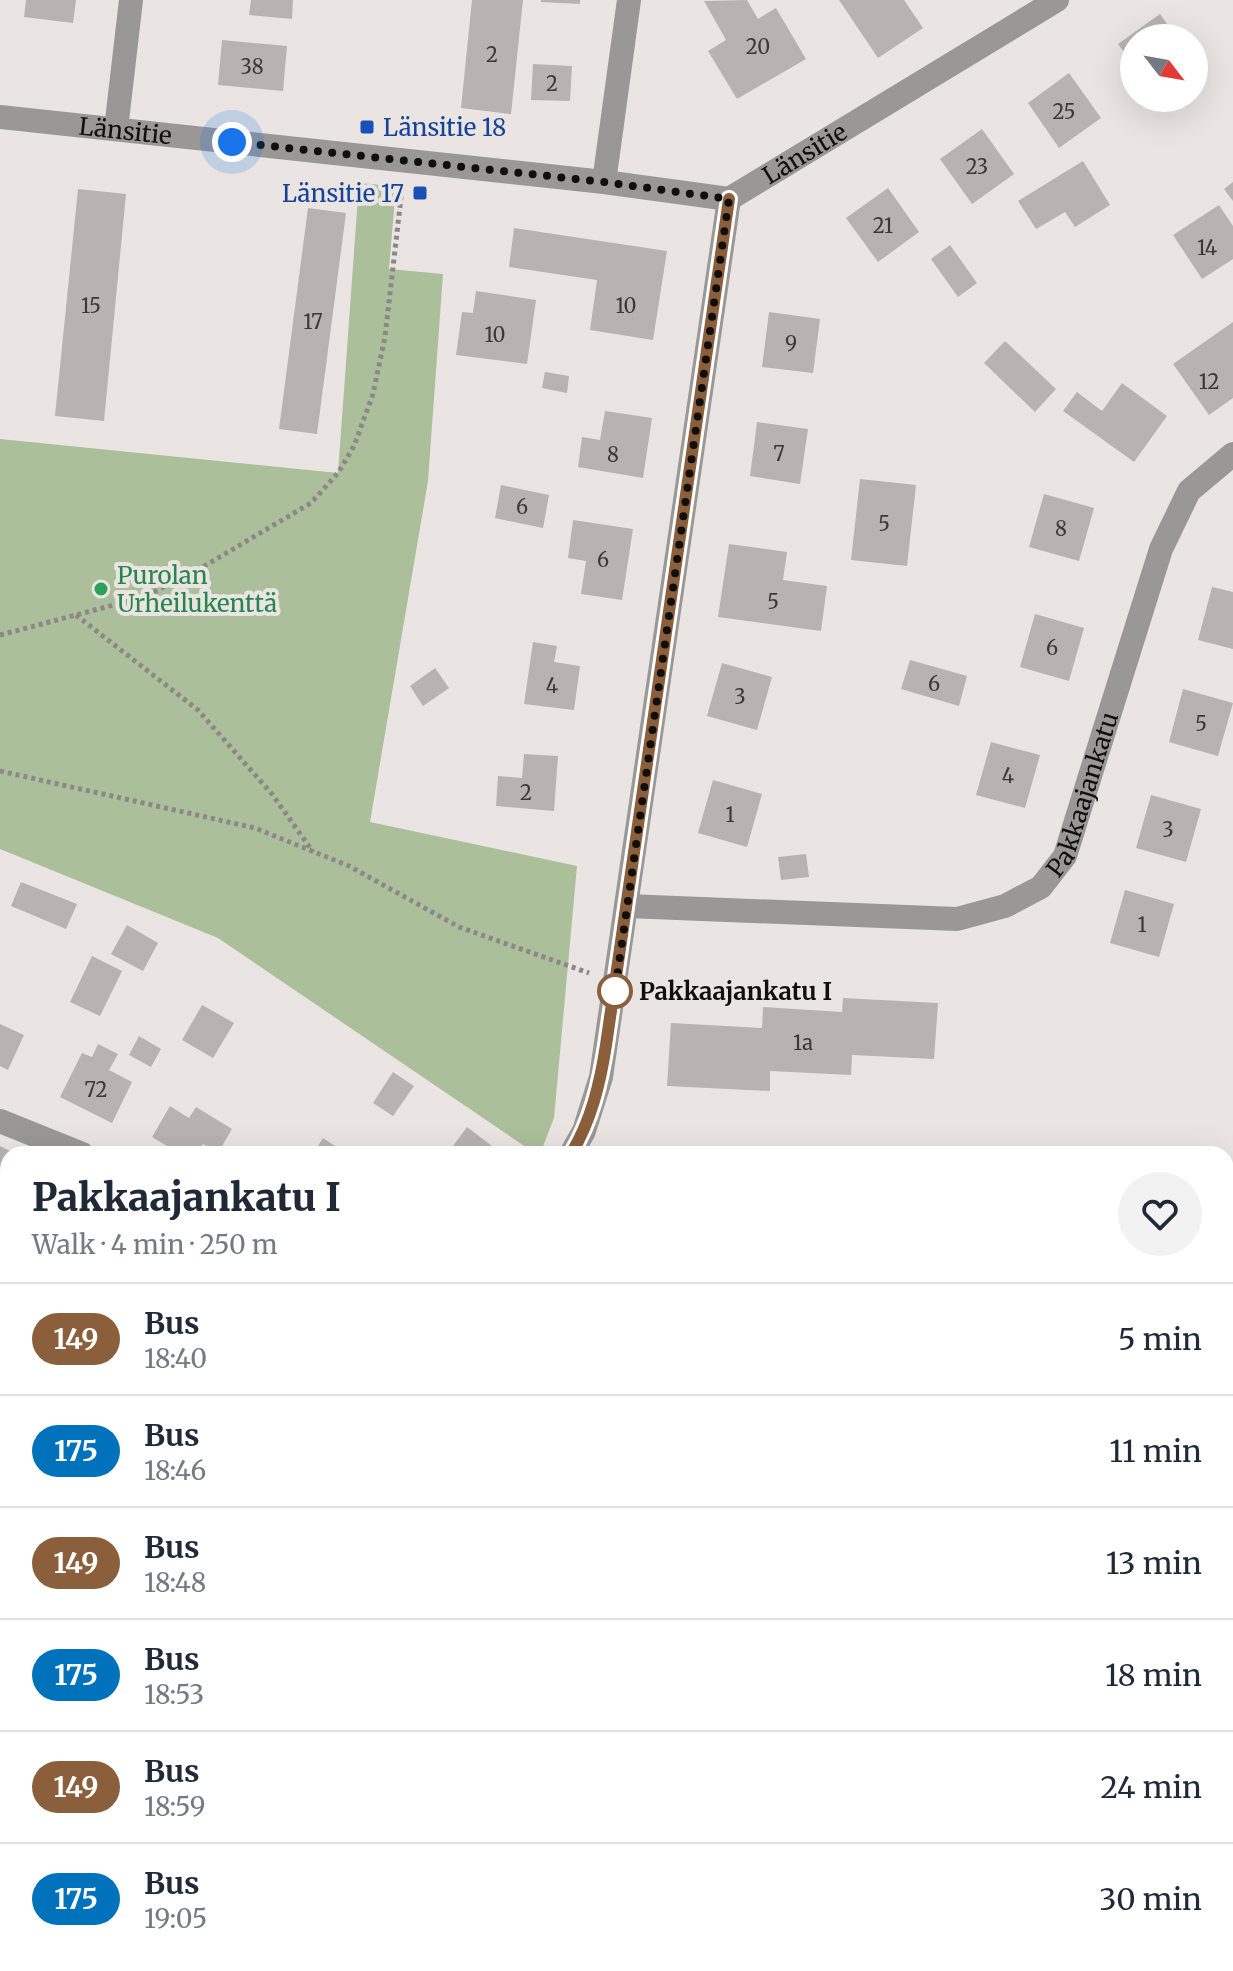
<!DOCTYPE html>
<html lang="en">
<head>
<meta charset="utf-8">
<style>
	:root { --surface:#fff; --page:#f2f2f3; --text:#1f2937; --muted:#747a83; --line:#e0e1e3 }
	body { margin:0; font-family:Merriweather,serif; background:var(--page); color:var(--text); height:100vh; display:flex; flex-direction:column; font-size:30px; white-space:nowrap }
	* { box-sizing:border-box; margin:0 }
	p { font-size:26px; color:var(--muted) }
	.icon { flex:none; width:44px; height:44px; fill:none; stroke:currentColor; stroke-width:2; stroke-linecap:round; stroke-linejoin:round }
	.map { position:relative; flex:1; overflow:hidden }
	.sheet { position:absolute; left:0px; top:1146px; width:1234px; height:826px; display:flex; flex-direction:column; background:var(--surface); border-radius:24px 24px 0 0; box-shadow:0 8px 32px #0002 }
	.sheet>* { flex:none }
	.badge { padding:0 16px; border-radius:26px; font-size:28px; line-height:52px }
	.needle { width:52px; rotate:121deg }
	.controls { position:absolute; left:1120px; top:24px; display:grid; gap:16px }
	.controls a { display:grid; place-items:center; width:88px; height:88px; border-radius:50%; background:var(--surface); box-shadow:0 8px 32px #0002; font-size:40px }
	.you { position:absolute; width:40px; height:40px; margin:-20px; border:6px solid #fff; border-radius:50%; background:#1a73e8; box-shadow:0 0 0 12px #1a73e833 }
	.map>.badge { position:absolute; translate:-50% -50%; box-shadow:0 0 0 4px #fff }
	.round { display:grid; place-items:center; flex:none; width:84px; height:84px; border-radius:42px; background:var(--page) }
	.summary { display:flex; align-items:center; justify-content:space-between; height:136px; padding:0 32px }
	h1 { font-size:38px; font-weight:800; line-height:60px }
	ul { padding:0; list-style:none }
	li { display:flex; align-items:center; gap:24px; height:112px; padding:0 32px; border-top:2px solid var(--line) }
	li div { flex:1 }
	li b { display:block; font-size:30px }
	li em { font-style:normal }
	li .badge { min-width:88px; font-weight:700; text-align:center }
	.map>svg:first-child { display:block }
	.green { fill:#acbf9b }
	.building { fill:#b8b3b0 }
	.lines { fill:none; stroke-linecap:round; stroke-linejoin:round }
	.path { stroke:#8b8886; stroke-width:5; stroke-dasharray:4 4; stroke-linecap:butt }
	.minor { stroke:#9a9797; stroke-width:24 }
	.line-casing { stroke:#fff; stroke-width:18 }
	.line { stroke:#8b5e3c; stroke-width:12 }
	.walk { stroke:#110f0e; stroke-width:8; stroke-dasharray:0 14.4 }
	.transit-dot { fill:#1a4fb4; stroke:#eae5e2; stroke-width:3 }
	.leisure-dot { fill:#2e9e5b; stroke:#eae5e2; stroke-width:3 }
	.stop-dot { fill:#fff; stroke:#8b5e3c; stroke-width:4 }
	.labels { text-anchor:middle; dominant-baseline:central; stroke-width:8; stroke-linejoin:round; paint-order:stroke }
	.number-label { font-size:20px; fill:#3b3836 }
	.transit-label { font-size:24px; fill:#164399; stroke:#eae5e2; text-anchor:start }
	.street-label { font-size:24px; fill:#110f0e; stroke:#eae5e2 }
	.leisure-label { font-size:24px; fill:#27864d; stroke:#eae5e2; text-anchor:start }
	.stop-label { font-size:24px; font-weight:bold; fill:#110f0e; stroke:#eae5e2; text-anchor:start }
</style>
</head>
<body>
<div class="map">
<svg width="1233" height="1971" viewBox="0 0 1233 1971">
	<rect width="100%" height="100%" fill="#eae5e2"/>
	<path class="green" d="M359,183L396,186L389,269L443,274L428,481L370,822L577,866L554,1118L540,1154H536L218,938L0,849V439L338,473Z"/>
	<path class="building" d="M26,0H76L73,23L24,17Z
		M251,0H293L292,19L249,15Z
		M472,0H523L511,114L461,108Z
		M541,0H580V4L541,2Z
		M747,0L758,19L776,8L806,59L737,99L708,51L726,40L704,1Z
		M839,0H904L923,28L878,58Z
		M1160,14L1177,38H1134V66L1118,44Z
		M222,40L287,46L283,91L218,85Z
		M533,64L572,66L570,101L531,100Z
		M1069,73L1101,118L1059,148L1028,103Z
		M982,129L1014,174L972,204L940,159Z
		M1083,161L1110,205L1075,227L1065,212L1036,229L1018,201Z
		M1233,182V201L1224,189Z
		M888,188L919,232L878,262L846,218Z
		M78,189L126,194L104,421L55,416Z
		M1219,205L1233,226V259L1202,279L1173,235Z
		M308,208L346,213L317,434L279,429Z
		M514,228L667,251L653,340L590,330L597,280L509,267Z
		M950,245L977,283L958,297L931,259Z
		M476,291L536,300L527,364L456,355L462,312L473,313Z
		M769,312L820,319L813,373L762,367Z
		M1233,322V398L1209,415L1173,364Z
		M1005,341L1056,389L1035,412L984,363Z
		M545,372L569,376L567,393L542,388Z
		M1122,383L1167,416L1134,462L1063,411L1077,392L1102,411Z
		M605,411L652,418L643,478L578,467L582,437L600,440Z
		M757,422L808,429L800,484L750,476Z
		M860,479L916,485L907,566L851,560Z
		M501,485L549,495L543,528L495,518Z
		M1044,494L1094,508L1079,561L1029,547Z
		M573,520L633,529L622,600L581,594L586,561L568,558Z
		M729,544L787,552L783,580L827,586L821,631L718,617Z
		M1212,587L1233,592V649L1198,640Z
		M1035,614L1084,628L1069,681L1020,667Z
		M533,642L557,646L554,662L580,666L574,710L524,704Z
		M910,660L967,676L959,706L901,689Z
		M722,663L772,677L757,730L707,716Z
		M435,668L449,688L423,706L410,686Z
		M1183,689L1233,703L1218,756L1169,742Z
		M991,742L1040,755L1025,808L976,795Z
		M524,754L558,756L554,811L496,806L498,776L522,778Z
		M713,780L762,794L747,847L698,833Z
		M1151,795L1201,809L1186,862L1136,848Z
		M806,854L809,877L781,880L778,857Z
		M21,882L77,904L66,929L11,906Z
		M1125,890L1174,904L1159,957L1110,943Z
		M127,925L158,943L143,971L111,954Z
		M92,956L122,971L100,1016L70,1002Z
		M843,998L938,1003L934,1059L852,1055L851,1075L770,1071V1091L667,1086L671,1023L762,1028L763,1007L842,1012Z
		M202,1005L234,1023L213,1058L182,1040Z
		M0,1024L24,1035L8,1070L0,1066Z
		M139,1036L161,1049L151,1067L129,1055Z
		M98,1044L118,1054L109,1070L132,1082L112,1123L60,1097L82,1053L92,1057Z
		M393,1072L414,1086L393,1116L373,1103Z
		M170,1106L189,1118L196,1107L232,1129L218,1153L203,1144L197,1154H180L152,1137Z
		M467,1127L500,1152L498,1154H447Z
		M323,1138L347,1154H313Z
		M0,1146L16,1154H8V1204L0,1200Z
		M1226,1218L1233,1221L1231,1252L1226,1250Z
		M1230,1255L1233,1256V1330L1226,1327V1266Z
		M0,1481L8,1486V1499L0,1512Z
		M8,1685V1722L0,1717V1698Z
		M1233,1771V1826L1226,1828V1773Z
		M0,1890L8,1897V1950L0,1959Z
		M533,1964H565L569,1971H525L524,1969Z
		M654,1964H679L683,1971H657Z
		M963,1964H1006L1008,1971H965Z"/>
	<g class="lines">
		<path class="path" d="M76,615L198,710L272,794L313,852
			M0,635L144,597L201,568L311,503L338,473L354,446L373,394L385,337L402,189
			M0,771L255,828L349,866L459,927L589,973"/>
		<g class="minor">
			<path id="s1" d="M0,117L604,182L729,199L1057,0"/>
			<path d="M116,129L131,0"/>
			<path d="M604,182L629,0"/>
			<path id="s2" d="M627,906L957,919L1005,906L1041,887L1065,856L1161,549L1189,491L1233,454"/>
			<path d="M0,1121L82,1154"/>
			<path d="M571,1154L584,1131L601,1077L729,199"/>
			<path d="M1226,1554L1233,1542"/>
			<path d="M0,1591L8,1596"/>
			<path d="M348,1964L352,1971"/>
			<path d="M818,1964L821,1971"/>
			<path d="M1215,1964L1217,1971"/>
			<path d="M81,1971L90,1964"/>
		</g>
	</g>
	<g class="lines">
		<defs>
			<path id="line" d="M571,1154C591,1121 600,1084 606,1045L729,199"/>
		</defs>
		<use href="#line" class="line-casing"/>
		<use href="#line" class="line"/>
		<path class="walk" d="M232,142L604,182L729,199L615,991"/>
	</g>
	<g class="transit-dot">
		<rect x="359" y="119" width="16" height="16" rx="4"/>
		<rect x="412" y="185" width="16" height="16" rx="4"/>
	</g>
	<circle class="leisure-dot" cx="101" cy="589" r="8"/>
	<circle class="stop-dot" cx="615" cy="991" r="16"/>
	<g class="labels">
		<g class="number-label">
			<text x="758" y="46">20</text>
			<text x="492" y="54">2</text>
			<text x="252" y="66">38</text>
			<text x="552" y="83">2</text>
			<text x="1064" y="111">25</text>
			<text x="977" y="166">23</text>
			<text x="883" y="225">21</text>
			<text x="1207" y="247">14</text>
			<text x="91" y="305">15</text>
			<text x="626" y="305">10</text>
			<text x="313" y="321">17</text>
			<text x="495" y="334">10</text>
			<text x="791" y="343">9</text>
			<text x="1209" y="381">12</text>
			<text x="779" y="453">7</text>
			<text x="613" y="454">8</text>
			<text x="522" y="506">6</text>
			<text x="884" y="523">5</text>
			<text x="1061" y="528">8</text>
			<text x="603" y="559">6</text>
			<text x="773" y="601">5</text>
			<text x="1052" y="647">6</text>
			<text x="934" y="683">6</text>
			<text x="552" y="685">4</text>
			<text x="740" y="696">3</text>
			<text x="1201" y="723">5</text>
			<text x="1008" y="775">4</text>
			<text x="526" y="792">2</text>
			<text x="730" y="814">1</text>
			<text x="1168" y="829">3</text>
			<text x="1142" y="924">1</text>
			<text x="803" y="1042">1a</text>
			<text x="96" y="1089">72</text>
		</g>
		<g class="transit-label">
			<text x="383" y="127">Länsitie 18</text>
			<text x="404" y="193" text-anchor="end">Länsitie 17</text>
		</g>
		<g class="street-label">
			<text stroke="none"><textPath href="#s1" startOffset="126">Länsitie</textPath></text>
			<text stroke="none"><textPath href="#s1" startOffset="822">Länsitie</textPath></text>
			<text stroke="none"><textPath href="#s2" startOffset="524">Pakkaajankatu</textPath></text>
		</g>
		<g class="leisure-label">
			<text x="117" y="575">Purolan<tspan x="117" dy="28">Urheilukenttä</tspan></text>
		</g>
		<g class="stop-label">
			<text x="639" y="991">Pakkaajankatu I</text>
		</g>
	</g>
</svg>
<div class="controls">
<a><svg class="needle" viewBox="-14 -14 28 28"><path d="M0-13l5 13h-10z" fill="#e53935"/><path d="M0 13l5-13h-10z" fill="#747a83"/></svg></a>
</div>
<div class="you" style="left:232px;top:142px"></div>
<section class="sheet">
<div class="summary"><div><h1>Pakkaajankatu I</h1><p>Walk · 4 min · 250 m</p></div><a class="round"><svg class="icon" aria-label="heart" viewBox="0 0 24 24"><path d="M12 20l-8-8c-3-5 5-10 8-4 3-6 11-1 8 4z"/></svg></a></div>
<ul>
<li><span class="badge" style="background:#8b5e3c;color:#fff">149</span><div><b>Bus</b><p>18:40</p></div><em>5 min</em></li>
<li><span class="badge" style="background:#0072bc;color:#fff">175</span><div><b>Bus</b><p>18:46</p></div><em>11 min</em></li>
<li><span class="badge" style="background:#8b5e3c;color:#fff">149</span><div><b>Bus</b><p>18:48</p></div><em>13 min</em></li>
<li><span class="badge" style="background:#0072bc;color:#fff">175</span><div><b>Bus</b><p>18:53</p></div><em>18 min</em></li>
<li><span class="badge" style="background:#8b5e3c;color:#fff">149</span><div><b>Bus</b><p>18:59</p></div><em>24 min</em></li>
<li><span class="badge" style="background:#0072bc;color:#fff">175</span><div><b>Bus</b><p>19:05</p></div><em>30 min</em></li>
</ul>
</section>
</div>
</body>
</html>
